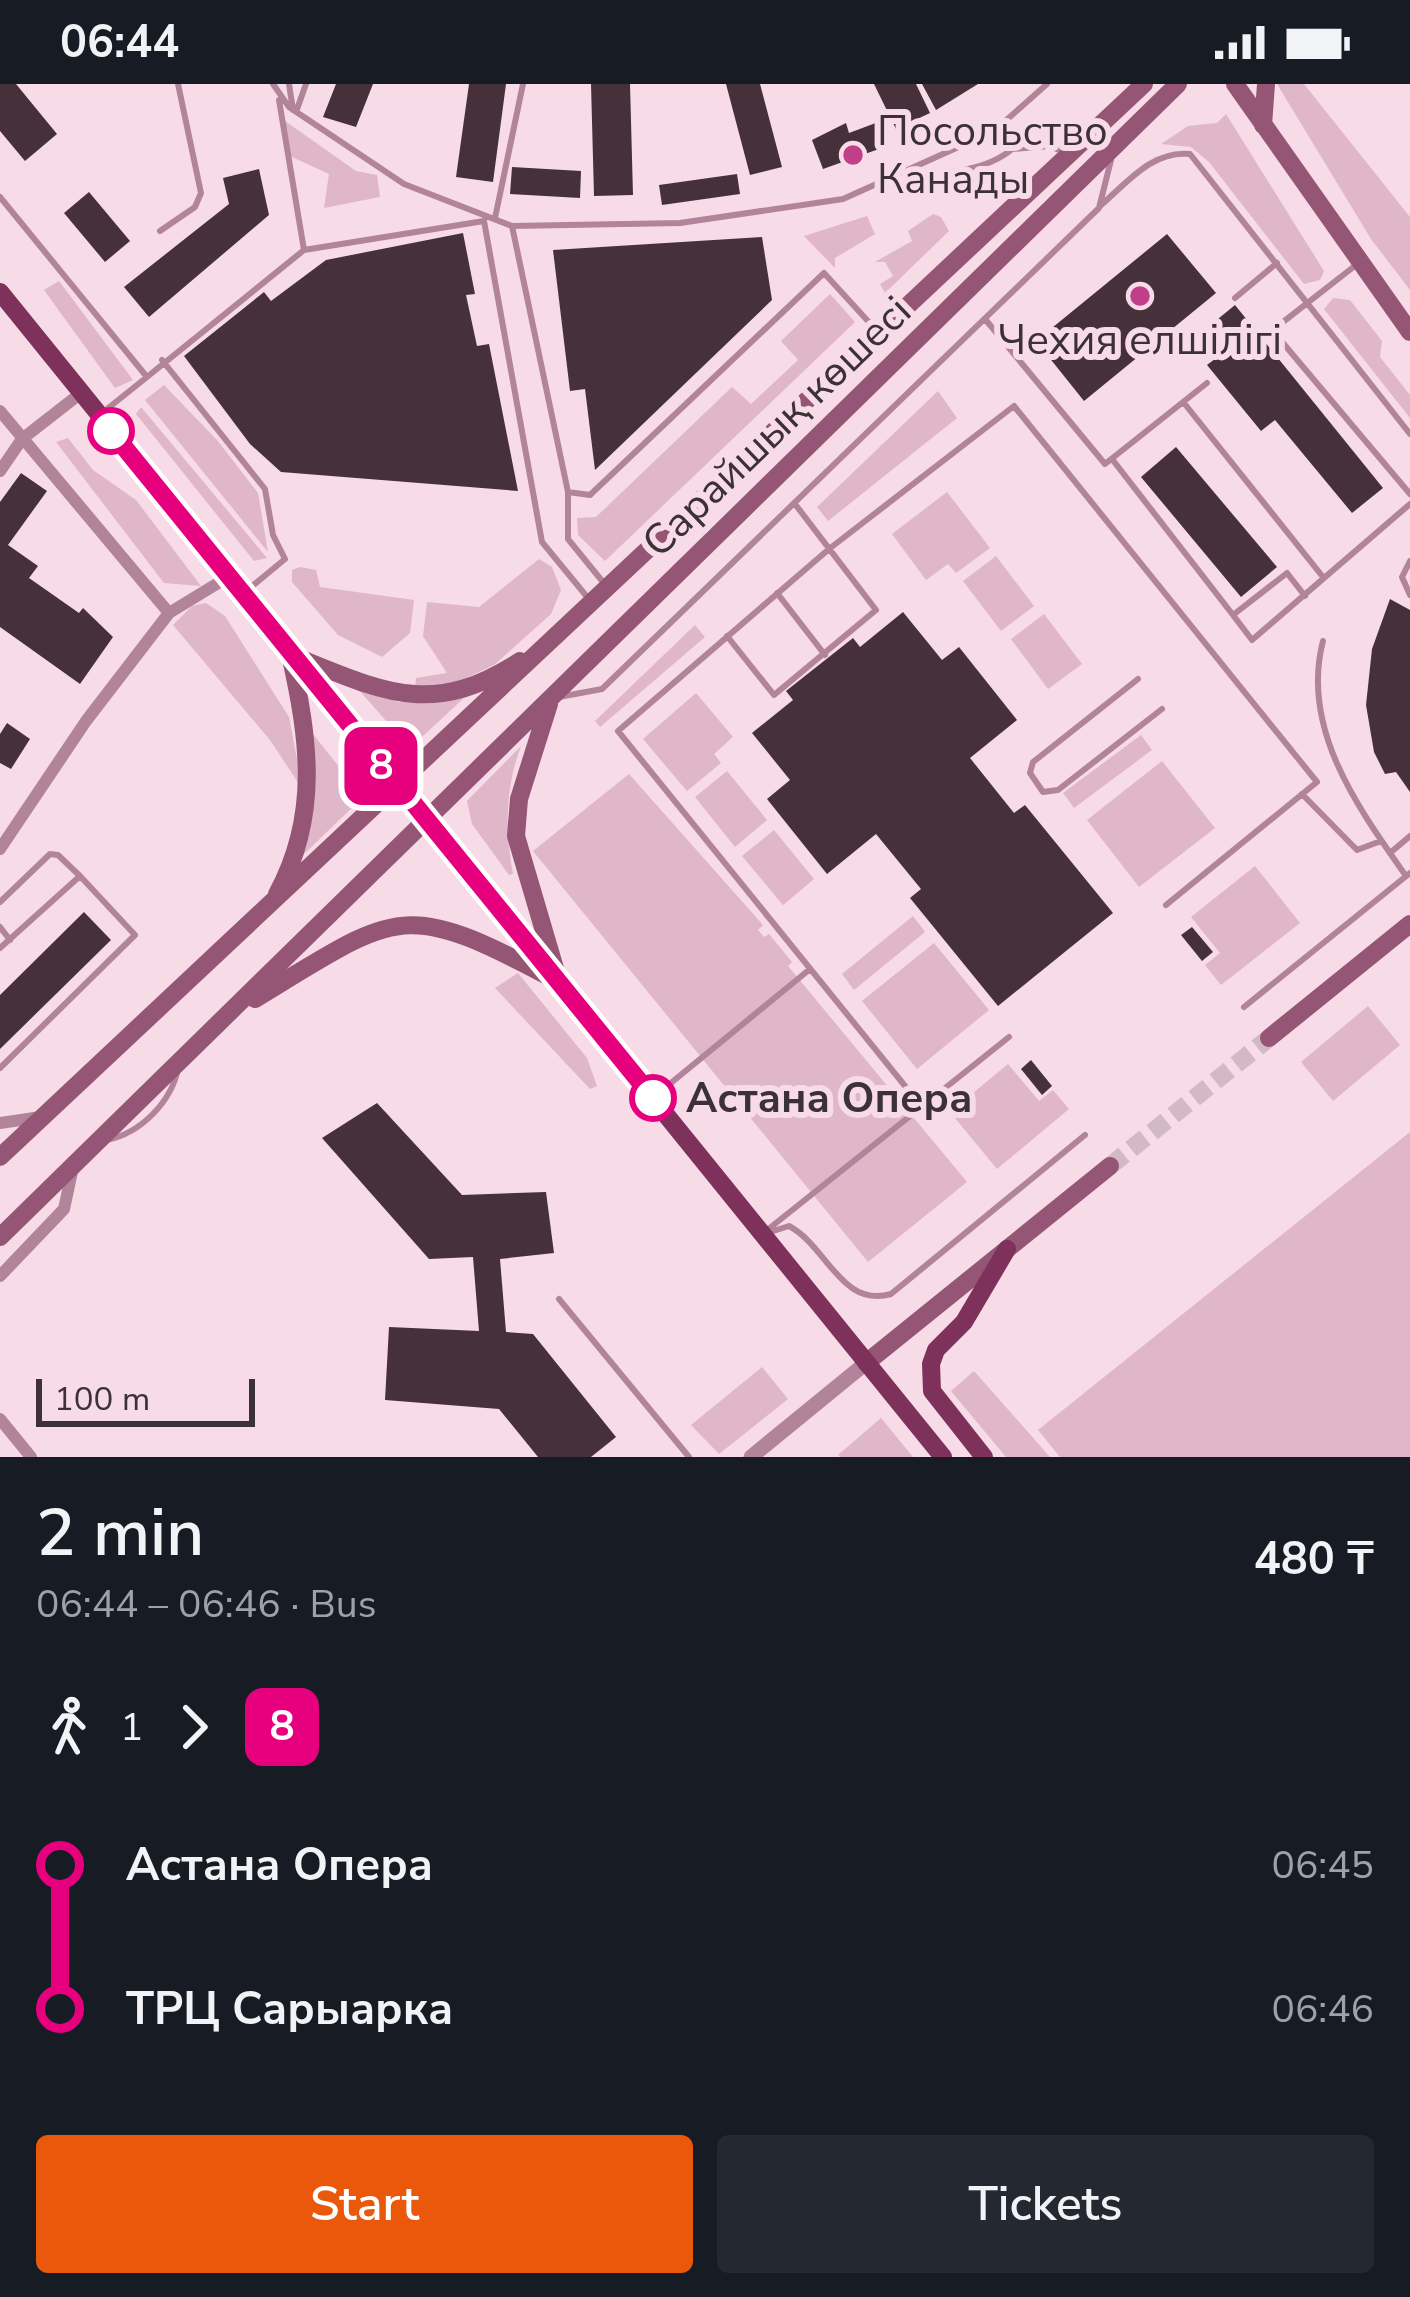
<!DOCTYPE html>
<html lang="en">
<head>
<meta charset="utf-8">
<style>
	:root { --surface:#171b24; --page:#242831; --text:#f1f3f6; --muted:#9ea1a6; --accent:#ea580c }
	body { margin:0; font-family:"Nunito Sans",sans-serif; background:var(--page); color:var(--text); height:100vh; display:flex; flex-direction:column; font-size:45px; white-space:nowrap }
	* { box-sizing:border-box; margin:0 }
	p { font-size:39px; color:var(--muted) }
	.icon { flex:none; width:66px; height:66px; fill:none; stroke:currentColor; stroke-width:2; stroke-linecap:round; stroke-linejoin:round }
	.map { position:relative; height:1373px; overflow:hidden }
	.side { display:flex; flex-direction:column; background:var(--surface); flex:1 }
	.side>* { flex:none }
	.badge { padding:0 24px; border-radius:18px; font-size:42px; line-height:78px }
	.scale { position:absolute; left:36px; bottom:30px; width:219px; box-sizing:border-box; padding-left:12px; border:6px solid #3c3136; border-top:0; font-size:33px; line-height:42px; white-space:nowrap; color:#3c3136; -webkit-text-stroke:9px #f7dbe7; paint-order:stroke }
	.map>.badge { position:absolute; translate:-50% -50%; box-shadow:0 0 0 6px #fff }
	.legs { display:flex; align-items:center; gap:18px; height:132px; padding:0 36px; font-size:39px }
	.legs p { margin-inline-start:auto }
	.summary { display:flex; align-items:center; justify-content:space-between; height:204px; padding:0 36px }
	h1 { font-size:66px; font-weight:600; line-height:90px }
	.cta { display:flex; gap:24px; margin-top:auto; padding:24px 36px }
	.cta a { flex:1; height:138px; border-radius:12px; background:var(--accent); color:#fff; font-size:48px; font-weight:600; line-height:138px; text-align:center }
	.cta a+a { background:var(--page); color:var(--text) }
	ul { padding:0 36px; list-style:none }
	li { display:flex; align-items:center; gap:42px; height:144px; font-size:45px }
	li i { display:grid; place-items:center; width:18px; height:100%; margin:0 15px; background:currentColor }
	li i::after { content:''; width:30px; height:30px; margin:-15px; border:9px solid; border-radius:50%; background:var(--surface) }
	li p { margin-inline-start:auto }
	li:first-child i { background:linear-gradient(#0000 50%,currentColor 0) }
	li:last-child i { background:linear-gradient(currentColor 50%,#0000 0) }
	.status { display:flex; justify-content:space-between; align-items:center; height:84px; padding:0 60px; background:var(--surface); direction:ltr }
	.status svg { height:33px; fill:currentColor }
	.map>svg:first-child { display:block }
	.green { fill:#e0b6c9 }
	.building { fill:#46313b }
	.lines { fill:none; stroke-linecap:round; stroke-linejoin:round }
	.secondary-tunnel { stroke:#d2b9c4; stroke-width:18; stroke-dasharray:18 9; stroke-linecap:butt }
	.service { stroke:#b18499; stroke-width:6 }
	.minor { stroke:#b18499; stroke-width:12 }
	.tertiary { stroke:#b18499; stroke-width:15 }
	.secondary { stroke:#955575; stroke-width:18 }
	.primary { stroke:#7e315b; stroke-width:18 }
	.line-1-casing { stroke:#fff; stroke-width:27 }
	.line-1 { stroke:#e6007e; stroke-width:18 }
	.poi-dot { fill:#c03f88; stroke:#f7dbe7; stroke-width:4.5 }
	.stop-1-dot { fill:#fff; stroke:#e6007e; stroke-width:6 }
	.labels { text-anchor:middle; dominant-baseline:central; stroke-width:12; stroke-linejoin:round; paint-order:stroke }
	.poi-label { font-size:42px; fill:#3c3136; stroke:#f7dbe7; text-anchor:start }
	.street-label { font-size:42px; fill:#3c3136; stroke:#f7dbe7 }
	.stop-label { font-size:42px; font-weight:bold; fill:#3c3136; stroke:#f7dbe7; text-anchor:start }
</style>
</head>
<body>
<div class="status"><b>06:44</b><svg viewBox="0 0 49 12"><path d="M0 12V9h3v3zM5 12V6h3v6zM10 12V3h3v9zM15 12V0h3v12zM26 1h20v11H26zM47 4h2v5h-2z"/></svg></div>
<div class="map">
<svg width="1410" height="1373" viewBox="0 0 1410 1373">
	<rect width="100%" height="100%" fill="#f7dbe7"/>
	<path class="green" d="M1277,0H1304L1410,133V206L1371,155Z
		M1226,30L1324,187L1320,196L1304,200L1209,78L1191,63L1161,60L1188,42L1217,39Z
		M285,37L356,87L377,91L380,113L324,124L329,90L290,72Z
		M933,130L941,133L949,147L885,209L880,200L893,192L885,178H875L912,157L908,147Z
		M867,132L875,150L835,174V184L804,152Z
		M59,197L133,296L115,304L44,206Z
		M830,210L855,238L605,477L578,451L577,434L596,433L732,303L751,320L798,276L781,257Z
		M1333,214L1350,216L1382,257L1380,273L1410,311V334L1324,225Z
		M164,301L217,356L258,409L268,468L145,316Z
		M938,307L957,334L828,437L817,423Z
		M141,323L267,474L254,477L136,330Z
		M68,354L93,386L136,416L201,502L164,499L56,358Z
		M947,408L990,464L956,489L948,480L926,496L892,450Z
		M996,472L1034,522L1001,547L963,497Z
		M539,475L552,483L561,506L551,530L494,581L451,601L415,605L416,594L447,589L423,552L427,518L479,523Z
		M300,483L316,486L320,503L414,516L410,549L382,573L338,551L292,498V486Z
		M206,519L225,532L289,633L303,706L270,656L173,541L192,522Z
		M1044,530L1082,580L1048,605L1011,555Z
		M695,541L705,553L600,643L595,637Z
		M351,597L398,618L465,613L410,664Z
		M696,609L733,653L714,670L721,679L687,707L643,655Z
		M309,645L363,713L299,775L314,718Z
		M1141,651L1152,666L1074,724L1063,709Z
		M521,662C505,704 505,746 513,790L509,791L472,740L467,717Z
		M1162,677L1215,744L1139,803L1087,736Z
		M727,687L767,736L735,763L695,713Z
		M629,690L763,841L758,846L764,853L769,850L792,878L788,882L967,1098L868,1178L533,767Z
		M774,746L814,795L783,821L742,772Z
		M1255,782L1300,839L1221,901L1205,881L1220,869L1191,833Z
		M913,832L925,848L854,906L842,890Z
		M934,859L989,926L917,985L862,917Z
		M518,889L587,974L597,1002L590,1005L495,904Z
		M1368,922L1400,961L1333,1017L1301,978Z
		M1008,980L1039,1017L1053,1006L1069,1025L997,1085L950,1028Z
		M1410,1048V1373H1060L1038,1346Z
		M762,1283L788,1315L719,1370L691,1341Z
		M974,1287L1050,1373H1006L951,1307Z
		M881,1334L913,1373H840L838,1371Z"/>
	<path class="building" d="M0,0H16L57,50L25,77L0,47Z
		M336,0H373L356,43L323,33Z
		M469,0H506L493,98L456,93Z
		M591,0H630L633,111L594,112Z
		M726,0H760L782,83L750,91Z
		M874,0H916L930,29L896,45Z
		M922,0H978L936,26Z
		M881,37L890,61L823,85L812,56L846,39L849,49Z
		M512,83L581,87L580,114L510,110Z
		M259,85L269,131L149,233L124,203L229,120L223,94Z
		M737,90L740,110L662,121L659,101Z
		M89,108L130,157L105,178L64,129Z
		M463,149L475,210L466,211L477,262L489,260L518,407L281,388L250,360L184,272L264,208L271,217L326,176Z
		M1167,150L1216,209L1084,317L1036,257Z
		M762,153L772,216L595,386L585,305L570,307L553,166Z
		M1235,221L1383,404L1352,429L1275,336L1261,347L1207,281L1220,271L1202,248Z
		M1176,363L1277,483L1241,513L1141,393Z
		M21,389L47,407L8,461L38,482L29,494L79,529L83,524L113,553L80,600L0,543V418Z
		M1390,515L1410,526V708L1396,688L1385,690L1374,668L1366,621L1372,565Z
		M903,528L942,576L959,563L1017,636L970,674L1014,729L1025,721L1113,829L998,922L910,814L921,805L876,750L827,790L767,715L790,696L752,649L793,616L786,607L853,554L860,563Z
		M7,639L30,655L11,685L0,679V650Z
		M84,828L111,856L0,965V911Z
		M1192,843L1213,868L1202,877L1181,851Z
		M1031,976L1052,1002L1042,1011L1021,985Z
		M377,1019L462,1111L546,1108L554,1169L500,1175L506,1248L533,1250L616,1353L591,1373H538L499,1325L385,1316L389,1243L479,1247L473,1173L429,1175L322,1054Z"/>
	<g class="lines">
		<path class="secondary-tunnel" d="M1110,1082L1269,954"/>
		<path class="service" d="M273,0L289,23L404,100L512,142L680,139L843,115L994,47L1047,0
			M289,0L293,26
			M279,16L304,166
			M296,28L306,0
			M994,47L1012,65L1049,62L1067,69
			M914,86C943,93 989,85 1012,65
			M0,113L147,293L102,329
			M1100,122C1127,99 1152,66 1190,70L1410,350
			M495,134L523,0
			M512,142L568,408V455L607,503
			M160,147L195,123L201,109L178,0
			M1235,214L1277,179
			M985,235L1105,380L1207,299
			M1272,246L1410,410
			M1265,252L1356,181
			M162,276L265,405L273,451L285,475L245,508
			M147,293L304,166L484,137L542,458L588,514
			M1184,319L1323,493
			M1112,375L1233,531L1287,489L1305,512
			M568,408L590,411L824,189L877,247
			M1410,477L1402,493L1410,511
			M777,509L825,571
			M1233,531L1252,556L1410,420
			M727,552L774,611L876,526L795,420
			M1323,557C1300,645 1359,725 1406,792
			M1138,595L1033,678L1030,689L1043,708L1058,706L1162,625
			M559,613L602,605L1099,124L1111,76
			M1302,710L1357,766L1381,757
			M1390,769L1410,752
			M0,818L50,770L58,771L80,792
			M0,843L10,856
			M0,864L80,792L135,851L0,984
			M1244,923L1410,789
			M655,1012L810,885
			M922,1023L618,647L829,465L1014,322L1317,698L1166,821
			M107,1056C141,1049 171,1018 178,985
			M766,1147L1009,953
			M767,1149L789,1142C827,1162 841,1224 891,1210L1085,1051
			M559,1215L689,1373"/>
		<path class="minor" d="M0,327L169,529
			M0,387L22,355L81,309
			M0,765L86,637L169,529L228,493
			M0,1039L41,1033
			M0,1192L64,1125L73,1083
			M0,1335L31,1373"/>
		<path class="tertiary" d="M751,1373L866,1279"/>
		<path class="secondary" d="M1235,0L1410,248
			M1263,41L1266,0
			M294,572C384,608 432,634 520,577
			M549,620L519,715L516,752L559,898
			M277,810C320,731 309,655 290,570
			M255,915C401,826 402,814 559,898
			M1269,954L1410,840
			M0,1073L1144,0
			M0,1153L1178,0
			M866,1279L1110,1082"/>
		<path class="primary" d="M0,208L943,1373
			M984,1373L932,1307L931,1280L936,1266L964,1238L1007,1165"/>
	</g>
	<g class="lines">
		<defs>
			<path id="line-1" d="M111,347L653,1014"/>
		</defs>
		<use href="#line-1" class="line-1-casing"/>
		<use href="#line-1" class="line-1"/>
	</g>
	<g class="poi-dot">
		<circle cx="853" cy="71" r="12"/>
		<circle cx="1140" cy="212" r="12"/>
	</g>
	<g class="stop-1-dot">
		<circle cx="111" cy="347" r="21"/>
		<circle cx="653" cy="1014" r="21"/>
	</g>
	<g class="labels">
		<g class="poi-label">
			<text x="877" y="47">Посольство<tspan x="877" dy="48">Канады</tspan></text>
			<text x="1140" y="256" text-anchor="middle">Чехия елшілігі</text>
		</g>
		<g class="street-label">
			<text transform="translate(777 343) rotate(-44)">Сарайшық көшесі</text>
		</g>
		<g class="stop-label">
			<text x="686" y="1014">Астана Опера</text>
		</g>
	</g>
</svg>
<div class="scale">100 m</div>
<b class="badge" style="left:381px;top:682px;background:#e6007e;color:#fff">8</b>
</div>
<section class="side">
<div class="summary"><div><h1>2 min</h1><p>06:44 – 06:46 · Bus</p></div><b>480 ₸</b></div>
<div class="legs"><svg class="icon" aria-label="walk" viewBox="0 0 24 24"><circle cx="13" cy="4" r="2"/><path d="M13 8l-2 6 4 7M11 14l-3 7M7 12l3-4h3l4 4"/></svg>1<svg class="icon" aria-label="forward" viewBox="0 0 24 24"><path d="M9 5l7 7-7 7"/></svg><b class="badge" style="background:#e6007e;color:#fff">8</b></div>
<ul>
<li><i style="color:#e6007e"></i><b>Астана Опера</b><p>06:45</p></li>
<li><i style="color:#e6007e"></i><b>ТРЦ Сарыарка</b><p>06:46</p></li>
</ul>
<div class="cta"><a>Start</a><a>Tickets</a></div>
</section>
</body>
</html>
